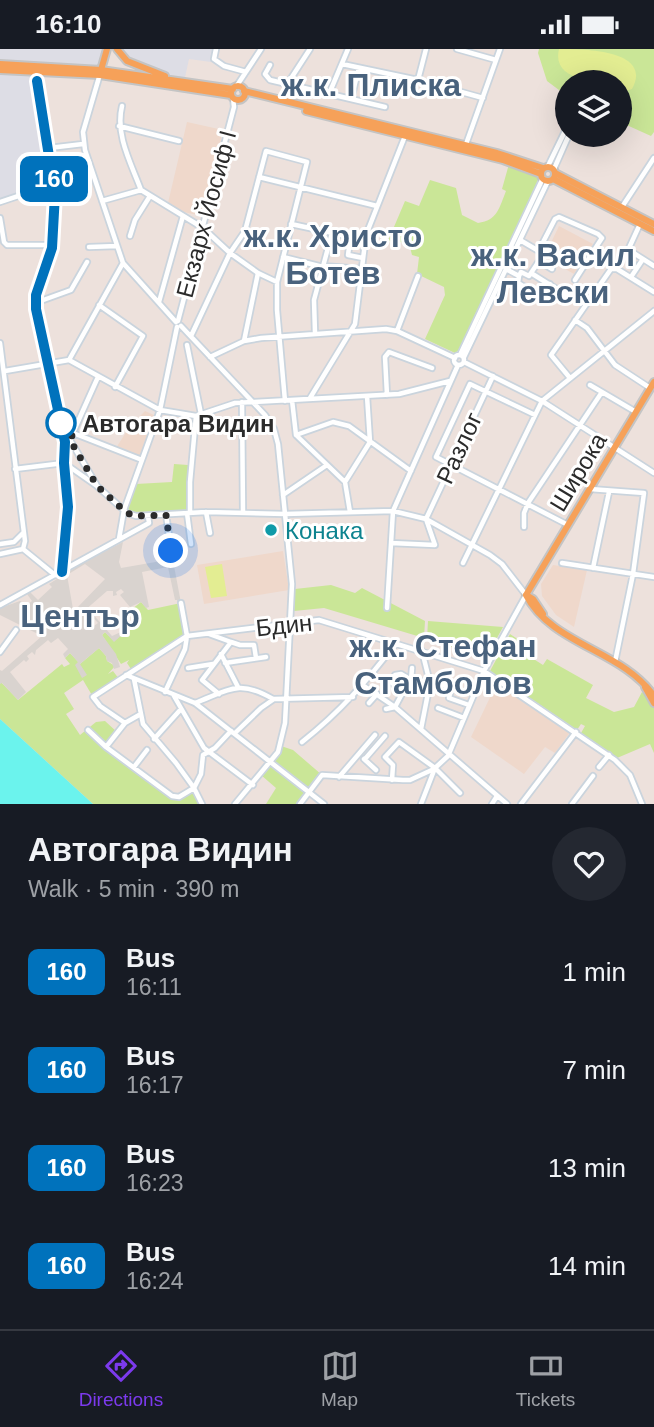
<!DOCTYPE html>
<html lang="en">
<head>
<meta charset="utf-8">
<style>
	:root { --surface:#171b24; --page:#242831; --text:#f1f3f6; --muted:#9ea1a6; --line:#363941; --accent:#7c3aed }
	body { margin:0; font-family:Arial,sans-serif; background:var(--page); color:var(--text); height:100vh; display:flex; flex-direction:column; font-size:26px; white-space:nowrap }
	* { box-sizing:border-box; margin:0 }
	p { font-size:23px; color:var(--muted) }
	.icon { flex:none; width:38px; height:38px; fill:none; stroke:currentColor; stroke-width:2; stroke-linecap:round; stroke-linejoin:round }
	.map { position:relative; height:755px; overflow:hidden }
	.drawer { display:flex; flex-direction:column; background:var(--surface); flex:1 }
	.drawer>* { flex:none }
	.badge { padding:0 14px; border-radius:10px; font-size:24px; line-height:46px }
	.controls { position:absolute; left:555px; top:21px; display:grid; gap:14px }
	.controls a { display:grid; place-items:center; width:77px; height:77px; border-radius:50%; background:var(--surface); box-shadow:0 7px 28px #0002; font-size:35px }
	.you { position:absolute; width:35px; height:35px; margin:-18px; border:5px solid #fff; border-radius:50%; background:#1a73e8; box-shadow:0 0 0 10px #1a73e833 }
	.map>.badge { position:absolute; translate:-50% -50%; box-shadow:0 0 0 4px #fff }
	.round { display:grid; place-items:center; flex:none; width:74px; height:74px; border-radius:37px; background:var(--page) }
	.summary { display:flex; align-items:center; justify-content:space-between; height:119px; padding:0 28px }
	h1 { font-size:33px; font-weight:600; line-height:52px }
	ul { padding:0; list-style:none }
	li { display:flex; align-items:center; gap:21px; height:98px; padding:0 28px }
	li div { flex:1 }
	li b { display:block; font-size:26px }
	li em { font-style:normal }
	li .badge { min-width:77px; font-weight:700; text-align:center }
	.status { display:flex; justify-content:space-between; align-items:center; height:49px; padding:0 35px; background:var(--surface); direction:ltr }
	.status svg { height:19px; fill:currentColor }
	.tab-bar { display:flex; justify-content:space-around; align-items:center; height:98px; border-top:2px solid var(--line); background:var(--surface); font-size:19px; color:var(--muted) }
	.tab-bar a { display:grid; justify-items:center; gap:4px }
	.tab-bar .on { color:var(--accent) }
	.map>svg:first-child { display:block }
	.industrial { fill:#dddde5 }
	.education { fill:#efd8cb }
	.green { fill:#cae697 }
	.pitch { fill:#e3ed92 }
	.plaza { fill:#d9d3cf; fill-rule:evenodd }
	.water { fill:#6bf3ed }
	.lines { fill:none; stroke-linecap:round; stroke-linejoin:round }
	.minor-casing { stroke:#cad4dd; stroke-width:8 }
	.major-casing { stroke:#c4c4c4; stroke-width:10 }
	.minor { stroke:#fff; stroke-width:4.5 }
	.major { stroke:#f6a159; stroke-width:6 }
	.line-casing { stroke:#fff; stroke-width:16 }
	.line { stroke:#0072bc; stroke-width:10 }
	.walk { stroke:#2b2b2b; stroke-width:7; stroke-dasharray:0 12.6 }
	.stop-dot { fill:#fff; stroke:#0072bc; stroke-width:3.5 }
	.culture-dot { fill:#0f9aa8; stroke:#fff; stroke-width:2.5 }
	.labels { text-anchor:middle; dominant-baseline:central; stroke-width:6; stroke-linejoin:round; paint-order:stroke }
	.street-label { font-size:24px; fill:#2b2b2b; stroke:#fff }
	.stop-label { font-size:24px; font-weight:bold; fill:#2b2b2b; stroke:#fff; text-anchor:start }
	.culture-label { font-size:24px; fill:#0d838f; stroke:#fff; text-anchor:start }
	.district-label { font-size:32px; font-weight:bold; fill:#49627d; stroke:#fff }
</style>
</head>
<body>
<div class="status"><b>16:10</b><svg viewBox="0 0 49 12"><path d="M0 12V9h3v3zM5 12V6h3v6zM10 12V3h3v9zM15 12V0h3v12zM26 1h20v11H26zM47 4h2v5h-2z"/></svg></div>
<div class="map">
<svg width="654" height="755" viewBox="0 0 654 755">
	<rect width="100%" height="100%" fill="#ede1dc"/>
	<path class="industrial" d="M0,0H107L100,26L35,22L54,135L0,153Z
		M117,0H216L211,13L189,10L184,33L132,14Z"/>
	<path class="education" d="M187,73L223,81L202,167L179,162L168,154Z
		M559,177L593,195L574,225L544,208Z
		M145,362L156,367L140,408L116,399L130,377Z
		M283,502L289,541L204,555L197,516Z
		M553,516L587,521L574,578L556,566L542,547L541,535Z
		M497,634L571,682L555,704L545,698L524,725L471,688Z"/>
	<path class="green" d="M539,0H654V83L651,87L620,73V33H567V47L547,32L538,4Z
		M509,115L539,126L540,129L459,301L455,304L425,290L445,246L444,238L417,225L419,208L412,206L409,194L388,192L405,152L419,157L430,131L456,139L462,166L478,174C498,171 499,159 506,142L502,140Z
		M174,415L188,416L186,462L133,463L127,460L136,435L172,433Z
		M331,536L355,544L362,539L425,572L424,589L324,559L294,562L295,540Z
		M141,553L148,561L181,554L187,587L125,625L131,620L127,614L129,611L121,615L102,586L105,583L114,592L141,570L132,560Z
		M428,572L503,578L486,609L427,590Z
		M510,585L528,597L532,609L543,616L547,610L593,636L586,649L614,663L634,658L642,643L654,658V704L650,695L617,709L581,684L585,677L581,675L577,681L490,622Z
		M99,599L106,607L107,612L115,617L108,625L113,622L119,630L93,648L83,631L64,644L74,660L66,665L80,686L96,673L105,672L117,683L107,698L177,748L194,739L202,755H93L0,670V632L18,651L62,615L64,618L70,615L65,609L70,604L80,615Z
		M281,697L293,701L322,726L300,755H266L276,739L261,726Z"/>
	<path class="pitch" d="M559,0C581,0 654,0 632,40L620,44V33C598,33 551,33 559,0Z
		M222,515L227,547L211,549L205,518Z"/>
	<path class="plaza" d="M123,493L119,513L121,519L167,511L166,503L171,501L181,554L178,555L177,551H175L168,518L142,523L149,558L146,559L141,553L130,558L120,546L124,543L121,540L116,543L117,546L113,547V542H107L84,562L94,577L98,574L89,564L91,563L112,587L123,582L125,583L114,593L105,583L102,586L116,605L120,618L114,620L112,614L107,612L106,607L99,599L80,615L87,626L82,629L75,616L78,613L70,604L65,609L63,605L68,600L58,589L51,594L48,591L36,601L35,606L32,603L27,607L29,610L26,613L24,611L10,623L26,643L18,651L2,634L0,635V621L2,622L42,587L0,566V559L20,552L27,556L32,552L27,545L30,543L38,551L52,538L49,535L86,512ZM85,515L105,530L75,561L73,560L67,526Z"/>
	<path class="water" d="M0,670L93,755H0Z"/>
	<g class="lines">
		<defs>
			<path id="minor" d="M216,0L214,10L224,17L246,23
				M457,0L496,11
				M342,15L418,31L483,49
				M270,16L265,25L270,31L385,58
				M100,25L83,83L85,101L123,214L176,273
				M418,31L426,0
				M37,32L55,145L52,199L38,241L36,260L65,393L64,414L68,459L62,523
				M288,34L310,0
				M236,38L261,0
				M329,45L348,0
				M351,50L359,19
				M122,57C115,86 131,114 141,141
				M119,77L179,92
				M465,98L500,0
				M49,99L83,95
				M548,117L567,78
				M554,120L569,86
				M259,128L377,157
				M102,152L141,141L203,179L230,204L258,224L277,233
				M0,153L54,135
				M622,158L654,109
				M0,169L4,193L7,196H52
				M291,175L347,187L350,191L348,206L363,209
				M640,175L629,199L632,203L654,217
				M130,187L135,171L150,147
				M520,191L537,201L540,199L555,170L559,168L598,185L602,189L600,192L575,231
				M89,198L117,197
				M283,208L323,218
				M323,217L362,220
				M506,220L519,227L521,223L529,227L531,224L566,246
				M531,224L539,212L552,220
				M519,227L518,234L541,248L550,235
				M631,228L643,210
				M159,253L183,167
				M35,254L71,241L87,213
				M99,256L143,287L115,338
				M575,271L587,279L615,316L650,339
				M178,272L234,58L233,49
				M181,277L265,366L274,380L278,395L292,535L285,674L278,703L235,755
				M397,282L418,227
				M315,284L314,251L332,184
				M191,287L230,204L245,182L266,102L307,113L277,233V261L285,352
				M244,292L258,224
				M0,294L25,492L23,500
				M187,296L201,365
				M454 311a5 5 0 1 1 10 0a5 5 0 1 1-10 0Z
				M460,306L543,129
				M210,308L244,292L261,289L386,280L397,282L455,309
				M464,308L548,132
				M69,311L123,214
				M464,313L542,352L654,424
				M5,322L69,311L160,361L196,367L235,354L399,345L450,332
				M570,329L551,306L611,220H617L654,243
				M590,336L636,363
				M387,346L385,308L389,303L432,319
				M310,349L355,275L366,186L405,87
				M292,351L296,386L345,433L350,463
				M242,353L243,463
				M535,366L470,335L436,408L568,476
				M63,382L73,384L142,411
				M296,386L333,373L349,377L411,422
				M70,391L96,435
				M67,397L98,328
				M15,420L64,414L97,437L127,464L136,467L206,463L285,465L393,462L426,470L490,506L502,515L526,546L484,622L448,707L435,719L421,755
				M345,433L370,393L367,347
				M590,440L644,444L633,525L615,613
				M283,446L327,416
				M206,463L210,484
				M187,464L191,495
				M190,464V433L196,367
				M166,465L171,501
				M524,478V464L528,454L602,343
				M119,490L124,461L160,361L177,278
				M391,494L435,496L426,470L493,327
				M0,495L14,493L23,484
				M23,500L55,526
				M0,505L23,500
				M463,514L542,352L654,262
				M562,514L654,528
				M593,519L609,443
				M0,556L149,474L148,467
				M387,559L393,462L458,316
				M209,585L231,593L202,631L219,645
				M231,593L240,596H254L256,609
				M0,603L16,581
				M221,605L238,638
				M225,614L266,608
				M188,619L213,615
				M412,619L411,631L441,635L451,640L449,649L469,656
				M126,626L195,654L324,755
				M134,630L143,675L176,714L194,739L201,725L203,706L215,699L231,682
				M364,637L395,658L507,755
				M165,643L185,600L187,587L181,554
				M174,647L204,699L253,736
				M195,654C229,641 239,630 273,650
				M369,654L377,645
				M438,659L464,669
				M386,660L395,658L403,643L392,634L395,626L401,625L411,631
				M125,674L100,657L93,648L187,587L319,571L484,622L615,711L630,726L642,755
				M421,680L430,634L422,602
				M88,681L106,698L172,747L179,748L194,739L202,755
				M235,684L261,659L274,650L353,648
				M154,690L181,660
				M302,693C340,663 367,632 396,594
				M106,698L125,674L139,666
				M364,710L376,721
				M365,710L385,687
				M134,718L147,701
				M599,718L609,706
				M339,728L375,686
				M392,731L393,716L385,708L399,693L435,719L460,744
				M300,755L322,726L403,731H410L434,720
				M492,755L497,747
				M521,755L576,683
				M572,755L593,727"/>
			<path id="major" d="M117,0L127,12L165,27
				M0,15L101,21L233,40
				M0,21L100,26L231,46
				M101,21L107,0
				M231 44a7 7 0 1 1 14 0a7 7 0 1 1-14 0Z
				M244,42L497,104L543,119
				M306,62L503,111L541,125
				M541 125a7 7 0 1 1 14 0a7 7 0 1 1-14 0Z
				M555,124L654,175
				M553,130L654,182
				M526,546L654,333
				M526,546C552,596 622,601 654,647
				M528,547L533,550L543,565
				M645,638L654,654"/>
		</defs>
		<use href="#minor" class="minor-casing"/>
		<use href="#major" class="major-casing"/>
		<use href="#minor" class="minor"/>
		<use href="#major" class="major"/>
	</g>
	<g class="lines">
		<defs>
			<path id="line" d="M37,32L55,145L52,199L36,246V260L65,393L64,414L68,458L62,523"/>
		</defs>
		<use href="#line" class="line-casing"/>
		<use href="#line" class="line"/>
		<path class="walk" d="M61,374L59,366L63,382L73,384L70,391L97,437L127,464L135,467L166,466L171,502"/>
	</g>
	<circle class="stop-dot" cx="61" cy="374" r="14"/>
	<circle class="culture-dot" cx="271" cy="481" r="7"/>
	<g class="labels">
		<g class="street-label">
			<text transform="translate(206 165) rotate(-75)">Екзарх Йосиф I</text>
			<text transform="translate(459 399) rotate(-65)">Разлог</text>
			<text transform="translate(578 423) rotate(-59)">Широка</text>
			<text transform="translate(284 576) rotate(-6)">Бдин</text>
		</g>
		<g class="stop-label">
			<text x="82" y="374">Автогара Видин</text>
		</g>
		<g class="culture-label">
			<text x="285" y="481">Конака</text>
		</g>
		<g class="district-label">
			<text x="371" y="36">ж.к. Плиска</text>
			<text x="333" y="187">ж.к. Христо<tspan x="333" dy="37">Ботев</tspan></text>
			<text x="553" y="206">ж.к. Васил<tspan x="553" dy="37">Левски</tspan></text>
			<text x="80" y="567">Център</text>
			<text x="443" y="597">ж.к. Стефан<tspan x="443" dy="37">Стамболов</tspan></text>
		</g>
	</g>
</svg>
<div class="controls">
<a><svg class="icon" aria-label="layers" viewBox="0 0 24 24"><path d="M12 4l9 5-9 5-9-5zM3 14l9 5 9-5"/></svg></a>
</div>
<div class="you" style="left:171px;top:502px"></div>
<b class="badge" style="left:54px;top:130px;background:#0072bc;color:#fff">160</b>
</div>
<section class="drawer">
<div class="summary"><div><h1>Автогара Видин</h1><p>Walk · 5 min · 390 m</p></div><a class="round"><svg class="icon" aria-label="heart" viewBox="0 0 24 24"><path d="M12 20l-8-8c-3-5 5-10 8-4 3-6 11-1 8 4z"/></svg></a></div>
<ul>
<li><span class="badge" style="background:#0072bc;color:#fff">160</span><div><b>Bus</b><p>16:11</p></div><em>1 min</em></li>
<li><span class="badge" style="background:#0072bc;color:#fff">160</span><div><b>Bus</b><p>16:17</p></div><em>7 min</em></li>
<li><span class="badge" style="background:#0072bc;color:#fff">160</span><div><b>Bus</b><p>16:23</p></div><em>13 min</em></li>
<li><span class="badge" style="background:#0072bc;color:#fff">160</span><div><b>Bus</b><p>16:24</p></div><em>14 min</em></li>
</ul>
</section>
<nav class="tab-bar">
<a class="on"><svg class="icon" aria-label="directions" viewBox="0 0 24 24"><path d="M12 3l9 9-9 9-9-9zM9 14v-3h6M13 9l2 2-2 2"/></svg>Directions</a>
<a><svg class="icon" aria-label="map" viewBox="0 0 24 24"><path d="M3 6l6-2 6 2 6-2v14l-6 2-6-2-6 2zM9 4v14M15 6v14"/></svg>Map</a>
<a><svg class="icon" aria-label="tickets" viewBox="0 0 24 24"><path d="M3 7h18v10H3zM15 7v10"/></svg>Tickets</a>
</nav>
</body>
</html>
